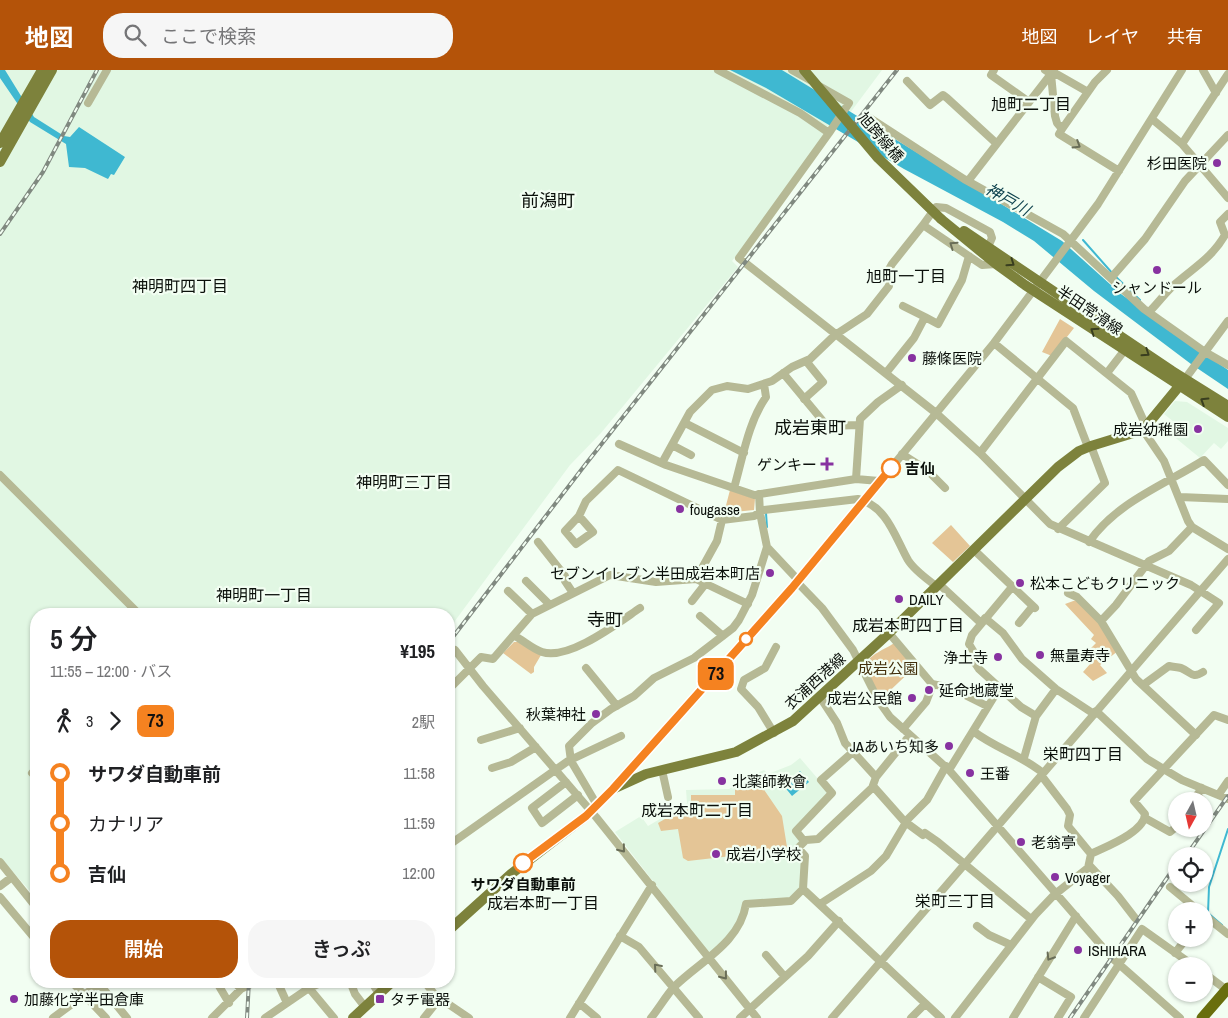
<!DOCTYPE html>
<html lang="ja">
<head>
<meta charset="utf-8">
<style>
	:root { --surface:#fff; --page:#f6f6f6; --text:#202124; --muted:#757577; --accent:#b45309 }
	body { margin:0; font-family:"Archivo Narrow","Noto Sans JP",sans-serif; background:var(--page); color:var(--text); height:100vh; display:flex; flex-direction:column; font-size:19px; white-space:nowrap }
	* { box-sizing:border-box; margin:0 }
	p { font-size:16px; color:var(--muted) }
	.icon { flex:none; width:28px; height:28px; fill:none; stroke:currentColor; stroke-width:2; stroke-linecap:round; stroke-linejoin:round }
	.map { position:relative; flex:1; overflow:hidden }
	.sheet { position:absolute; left:30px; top:538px; width:425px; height:380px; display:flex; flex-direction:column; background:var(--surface); border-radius:20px; box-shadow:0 1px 4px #0004 }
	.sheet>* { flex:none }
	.badge { padding:0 10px; border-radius:8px; font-size:18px; line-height:32px }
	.needle { width:32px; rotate:188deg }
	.buttons { position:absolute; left:1168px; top:722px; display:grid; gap:10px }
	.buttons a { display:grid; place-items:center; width:45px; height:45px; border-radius:50%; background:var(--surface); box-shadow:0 1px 4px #0004; font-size:25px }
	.map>.badge { position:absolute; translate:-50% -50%; box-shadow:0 0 0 2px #fff }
	.legs { display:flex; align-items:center; gap:8px; height:55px; padding:0 20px; font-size:16px }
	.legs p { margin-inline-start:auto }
	.headline { display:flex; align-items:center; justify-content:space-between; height:85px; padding:0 20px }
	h1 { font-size:28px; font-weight:600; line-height:38px }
	.cta { display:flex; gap:10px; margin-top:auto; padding:10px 20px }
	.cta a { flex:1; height:58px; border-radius:20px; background:var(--accent); color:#fff; font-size:20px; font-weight:600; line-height:58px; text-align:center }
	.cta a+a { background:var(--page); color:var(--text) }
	ul { padding:0 20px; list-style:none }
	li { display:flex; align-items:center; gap:18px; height:50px; font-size:19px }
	li i { display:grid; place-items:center; width:8px; height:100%; margin:0 6px; background:currentColor }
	li i::after { content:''; width:12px; height:12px; margin:-6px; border:4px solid; border-radius:50%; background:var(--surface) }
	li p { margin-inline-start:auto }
	li:first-child i { background:linear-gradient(#0000 50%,currentColor 0) }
	li:last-child i { background:linear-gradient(currentColor 50%,#0000 0) }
	header { display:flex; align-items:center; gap:30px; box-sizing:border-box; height:70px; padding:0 25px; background:var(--accent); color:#fff }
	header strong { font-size:24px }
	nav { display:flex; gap:28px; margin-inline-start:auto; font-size:18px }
	.search { width:350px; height:45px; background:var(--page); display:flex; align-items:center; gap:12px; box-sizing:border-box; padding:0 18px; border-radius:20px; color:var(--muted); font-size:19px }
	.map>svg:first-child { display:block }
	.built { fill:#e1f7e3 }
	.green { fill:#e4c596 }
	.water { fill:#3fb8d1 }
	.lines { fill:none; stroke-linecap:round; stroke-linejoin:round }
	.stream { stroke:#3fb8d1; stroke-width:2 }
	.minor { stroke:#b6b995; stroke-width:8 }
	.major { stroke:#7d823c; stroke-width:10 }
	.highway { stroke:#696e0d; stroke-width:11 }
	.rail-casing { stroke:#808980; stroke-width:4 }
	.rail { stroke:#f2fef2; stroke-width:2; stroke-dasharray:5.5; stroke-linecap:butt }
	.major-bridge { stroke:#7d823c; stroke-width:10 }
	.oneway { stroke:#696d57 }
	.oneway2 { stroke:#393e1f }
	.line-1-casing { stroke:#fff; stroke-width:11 }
	.line-1 { stroke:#f58220; stroke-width:8 }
	.poi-dot { fill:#8732a0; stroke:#f2fef2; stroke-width:2 }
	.stop-1-dot { fill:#fff; stroke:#f58220; stroke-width:2.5 }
	.labels { text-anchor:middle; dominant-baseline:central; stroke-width:4.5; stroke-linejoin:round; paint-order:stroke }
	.street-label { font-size:15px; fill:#0b100b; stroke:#f2fef2 }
	.poi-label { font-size:15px; fill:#0b100b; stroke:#f2fef2; text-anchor:start }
	.stop-label { font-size:15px; font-weight:bold; fill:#0b100b; stroke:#f2fef2; text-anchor:start }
	.park-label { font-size:15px; fill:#43300d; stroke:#f2fef2 }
	.neighbourhood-label { font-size:16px; fill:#0b100b; stroke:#f2fef2 }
	.water-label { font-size:16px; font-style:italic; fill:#10444f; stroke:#f2fef2 }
	.quarter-label { font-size:18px; fill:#0b100b; stroke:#f2fef2 }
</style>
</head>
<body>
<header>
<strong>地図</strong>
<div class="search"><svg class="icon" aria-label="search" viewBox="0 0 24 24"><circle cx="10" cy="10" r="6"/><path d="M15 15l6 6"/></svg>ここで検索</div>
<nav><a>地図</a><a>レイヤ</a><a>共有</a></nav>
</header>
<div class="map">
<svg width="1228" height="948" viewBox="0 0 1228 948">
	<rect width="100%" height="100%" fill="#f2fef2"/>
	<path class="built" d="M0,0H730L766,18L836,58L732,191L738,197L601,363L570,395L449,559V544H36V828L0,787Z
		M782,0H882L850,43Z
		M1175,331L1187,332L1228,358V371L1221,379L1214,373L1200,388L1166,360L1174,352L1164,344Z
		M800,688L830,723L795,760L802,772L803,813L790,830L744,832L739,852L710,885L615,762L641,746L648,756L687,733L686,720L729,719L748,707L764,700L768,704L791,695Z"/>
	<path class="green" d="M1060,249L1074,258L1052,286L1042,282Z
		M730,420L755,429L754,440L724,443Z
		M951,455L970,476L953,492L932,473Z
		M1076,530L1100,553L1118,581L1100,595L1107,603L1093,611L1083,602L1098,585L1091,578L1096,573L1091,569L1094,565L1065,534Z
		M514,572H518L541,585L534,597V602L531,604L503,583Z
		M896,572L915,597L881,629L865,597C867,585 886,579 896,572Z
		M756,708L782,746L787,777L784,780L688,791L683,788L678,759L661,761L658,753L691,734V725H735V718Z"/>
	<path class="water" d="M0,0H5L34,47L64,66L70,67L79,57L125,87L114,105L111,104L108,109L85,98L69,97L66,74L30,52L0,8Z
		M730,0H782L1062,171L1121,224L1228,300V319L1191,294L1094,221L1034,171L1003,152L904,99L766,18Z
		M800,701L809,712L792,726L783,715Z"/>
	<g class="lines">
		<path class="stream" d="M1083,170L1113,204
			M1116,207L1140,230
			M766,443L767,457
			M1222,855L1208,843L1209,817L1228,759"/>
		<path class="minor" d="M718,0L800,43L829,63L739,188L936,343L980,383L1050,454L1191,515L1219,533L1196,560
			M792,0L810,10
			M994,0L991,5L1029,32
			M1045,0L1051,4L1055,46L1057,53L1062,59L1059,64L1119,101
			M1203,0L1216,23
			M1053,2L1088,22
			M907,11L930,35L943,25L947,28L996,73
			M819,16L849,33L829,63
			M88,33L107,0
			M870,48L964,109L1063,164L1144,239L1205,282L1228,295
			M1152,49L1182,74L1228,128
			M1062,59L1095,12L1107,0
			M1182,74L1228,4
			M968,111L1054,0
			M988,177L992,168L990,162L946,138L936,137L923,155L982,195L996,194
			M1111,208L1145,169L1185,111L1228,65
			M903,236L925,247
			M1150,241C1158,233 1166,222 1174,215C1193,198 1212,188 1225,165L1220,152L1228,144
			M994,273L1073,338L1088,377
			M783,303L827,356L859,355
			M886,303L914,268L925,247L938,254L962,210L969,186
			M1107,303L1124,281
			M1185,309L1228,251
			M804,329L823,312L806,291
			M685,353L744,383
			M1143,360L1164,391L1188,451L1192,457L1228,479
			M619,374L666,395L754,425L856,409L879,411
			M672,375L691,385
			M980,383L1066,271L1131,323L1146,356
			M902,384L927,400L945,418
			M662,393L690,342L712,320L727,316L748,319L772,311L792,297L810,289L835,265L867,244L889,216L888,201L892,194L923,155
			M0,405L139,544
			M856,409L860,349L878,332L902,315
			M734,418C743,387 748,353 766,327L764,314
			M1180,427L1228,429
			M579,446L593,462L576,474L565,461L579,446L586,431L618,400L722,450L754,446L764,440L858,429C887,436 895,467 908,490C914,500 927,509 936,516
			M1058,459L1105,413L1091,376
			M538,472L565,506V511L573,523
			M1089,472C1117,432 1164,415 1204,390L1228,415
			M767,477L798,510
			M974,480L1035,538
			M696,509L748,534
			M526,511L549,534
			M797,512L822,538L853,580L878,630L890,647L949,700L1112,888L1180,948
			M939,514L981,553
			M1012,517L972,565L969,574L975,584V593L979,599L1021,637L1036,646
			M508,521L532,544
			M1068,523L1077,527L1101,551L1136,609L1196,665
			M692,531L706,513
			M700,546L723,566
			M985,548L1003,563L1022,589L1056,619L1094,644
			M1101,551L1116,535L1149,491L1169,481L1192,457
			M1019,553L1033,536
			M889,563L932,614L951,618L987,636
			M515,566C524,571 533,579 542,582C569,591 619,552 640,538
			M455,580L483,616L596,747L757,948
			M586,598L617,636
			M1143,615L1169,596C1173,597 1177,597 1181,598C1191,602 1192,609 1203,602
			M449,619L481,587L493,589L532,544L610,505L656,512L696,509L717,471L722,450
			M820,627L837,653L845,673L876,707
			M1096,641L1147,689L1182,710L1228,729
			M903,659L926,632L933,614
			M973,661C995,678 1021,685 1043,703
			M774,663L758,637L741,619L744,610L765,598L776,577
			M481,670L520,658
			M1024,688L1036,646L1056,619
			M492,698L511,692L536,677
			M662,700L668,727
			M949,700L1000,617
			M32,703L36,707
			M1041,705L1067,739L1070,745L1068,756L1091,784
			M566,712L532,738L542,753L578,725
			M616,716L797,512L994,273L1098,134L1182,0
			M873,716L904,751L923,765L925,763L938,772L1031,849
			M1202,718L1197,725L1203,731
			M1219,724L1228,711
			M597,735L571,691L569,676L592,653L611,639L634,626L654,608L694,588L733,558L739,550L752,525L767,477L760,443L759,424
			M1145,748L1170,762L1176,757
			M804,771L796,761L832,723L821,710L854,681
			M449,775L568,691L621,666
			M0,792L36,837
			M1089,795L1118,826L1135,848
			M0,816L12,807
			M1170,817L1199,841
			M803,819L941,948
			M0,827L36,870
			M820,834L871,801L886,786L908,749L927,730L946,696
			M1204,845L1228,864
			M977,856L989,865L1011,875
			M620,866L639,877L699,948
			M1175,883L1186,869
			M766,885L785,907
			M1204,903L1228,921
			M1038,907L1071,927L1058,948
			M71,911L106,948
			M97,911L127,948
			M216,911L229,933
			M233,911L241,919
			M277,911L287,933
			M350,911L355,924L365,937
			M371,911L379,924
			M424,911L435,925L469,948
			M309,918L334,948
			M579,933L597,948
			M53,948L99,914
			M212,948L241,919L257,911
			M265,948L309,918L325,911
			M424,948L440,928
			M570,948L652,815
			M651,948C659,938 666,926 674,917C699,892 740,873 746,834L791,831L803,819L805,786L798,778L806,770L818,769L872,718L876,707L910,665
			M740,948L808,886L839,851
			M832,948L1228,489
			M911,948L925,934
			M955,948L1035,845L1054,825L1088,798L1091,784C1105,777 1145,762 1145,744L1134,731L1214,645L1228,650
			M1013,948L1076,846
			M1084,948L1142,859L1194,896"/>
		<path class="major" d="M0,73L42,0
			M0,92L52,0
			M941,149L996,194L1025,215L1228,347
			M964,161L1172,301L1228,336
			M449,860L511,804L586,746L613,719L646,704L736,682L793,651L889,563L1058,397L1079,381L1091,376L1143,360L1185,309
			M353,948L393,911"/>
		<path class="highway" d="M1202,948L1228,918"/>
		<defs>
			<path id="rail" d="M0,164L43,102L97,0
				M449,572L585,395L897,0
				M1186,786L1228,726
				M247,948L249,911
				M1070,948L1176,795"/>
		</defs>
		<use href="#rail" class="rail-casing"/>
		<use href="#rail" class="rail"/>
		<path class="major-bridge" d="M804,0L878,88L941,149"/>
	</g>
	<defs><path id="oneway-chevron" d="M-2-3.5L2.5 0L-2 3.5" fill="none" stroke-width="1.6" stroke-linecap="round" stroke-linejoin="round" transform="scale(1.25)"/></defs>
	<g class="oneway">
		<use href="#oneway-chevron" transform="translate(1077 75) rotate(32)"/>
		<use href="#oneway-chevron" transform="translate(953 175) rotate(-145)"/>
		<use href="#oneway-chevron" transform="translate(622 779) rotate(51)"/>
		<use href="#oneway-chevron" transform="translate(1050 887) rotate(122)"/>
		<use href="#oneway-chevron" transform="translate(657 897) rotate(-131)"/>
		<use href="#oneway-chevron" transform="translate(724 906) rotate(52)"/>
	</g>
	<g class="oneway2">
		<use href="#oneway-chevron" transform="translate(1011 193) rotate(35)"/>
		<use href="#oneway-chevron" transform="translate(1094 261) rotate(-146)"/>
		<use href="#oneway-chevron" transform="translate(1146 283) rotate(34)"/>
		<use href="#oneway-chevron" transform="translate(1204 331) rotate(-148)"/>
	</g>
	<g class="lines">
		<defs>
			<path id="line-1" d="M523,793L586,746L613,719L792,518L891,398"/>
		</defs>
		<use href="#line-1" class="line-1-casing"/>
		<use href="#line-1" class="line-1"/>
	</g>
	<g class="poi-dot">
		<circle cx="1217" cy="93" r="5"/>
		<circle cx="1157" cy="200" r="5"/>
		<circle cx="912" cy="288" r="5"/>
		<circle cx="1198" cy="359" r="5"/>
		<path d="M824.5 386.5h5v5h5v5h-5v5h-5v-5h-5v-5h5z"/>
		<circle cx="680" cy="439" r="5"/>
		<circle cx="770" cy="503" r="5"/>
		<circle cx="1020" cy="513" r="5"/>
		<circle cx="899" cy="529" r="5"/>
		<circle cx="1040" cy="585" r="5"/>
		<circle cx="998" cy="587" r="5"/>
		<circle cx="929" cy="620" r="5"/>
		<circle cx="912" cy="628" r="5"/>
		<circle cx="596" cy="644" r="5"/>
		<circle cx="949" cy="676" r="5"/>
		<circle cx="970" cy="703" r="5"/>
		<circle cx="722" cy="711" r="5"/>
		<circle cx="1021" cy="772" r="5"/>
		<circle cx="716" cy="784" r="5"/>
		<circle cx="1055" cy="807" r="5"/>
		<circle cx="1078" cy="880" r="5"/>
		<circle cx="14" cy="929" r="5"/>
		<rect x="375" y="924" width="10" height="10" rx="2.5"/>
	</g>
	<g class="stop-1-dot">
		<circle cx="891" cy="398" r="9"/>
		<circle cx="746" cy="569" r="6"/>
		<circle cx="523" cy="793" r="9"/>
	</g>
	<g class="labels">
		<g class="street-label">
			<text transform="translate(881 67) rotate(49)">旭跨線橋</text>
			<text transform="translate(1090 240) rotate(34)">半田常滑線</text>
			<text transform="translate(815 611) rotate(-42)">衣浦西港線</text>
		</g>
		<g class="poi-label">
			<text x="1207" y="93" text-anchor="end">杉田医院</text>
			<text x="1157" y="217" text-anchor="middle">シャンドール</text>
			<text x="922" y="288">藤條医院</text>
			<text x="1188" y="359" text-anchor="end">成岩幼稚園</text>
			<text x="817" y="394" text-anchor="end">ゲンキー</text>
			<text x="690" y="439">fougasse</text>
			<text x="760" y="503" text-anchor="end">セブンイレブン半田成岩本町店</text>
			<text x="1030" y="513">松本こどもクリニック</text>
			<text x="909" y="529">DAILY</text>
			<text x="1050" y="585">無量寿寺</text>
			<text x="988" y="587" text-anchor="end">浄土寺</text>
			<text x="939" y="620">延命地蔵堂</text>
			<text x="902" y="628" text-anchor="end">成岩公民館</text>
			<text x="586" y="644" text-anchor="end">秋葉神社</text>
			<text x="939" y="676" text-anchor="end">JAあいち知多</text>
			<text x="980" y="703">王番</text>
			<text x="732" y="711">北薬師教會</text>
			<text x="1031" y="772">老翁亭</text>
			<text x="726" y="784">成岩小学校</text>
			<text x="1065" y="807">Voyager</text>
			<text x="1088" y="880">ISHIHARA</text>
			<text x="24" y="929">加藤化学半田倉庫</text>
			<text x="390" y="929">タチ電器</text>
		</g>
		<g class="stop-label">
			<text x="905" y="398">吉仙</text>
			<text x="523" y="814" text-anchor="middle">サワダ自動車前</text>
		</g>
		<g class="park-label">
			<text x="888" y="598">成岩公園</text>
		</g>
		<g class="neighbourhood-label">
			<text x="1031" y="34">旭町二丁目</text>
			<text x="906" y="206">旭町一丁目</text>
			<text x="180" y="216">神明町四丁目</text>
			<text x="404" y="412">神明町三丁目</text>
			<text x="264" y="525">神明町一丁目</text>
			<text x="908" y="555">成岩本町四丁目</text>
			<text x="1083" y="684">栄町四丁目</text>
			<text x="697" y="740">成岩本町二丁目</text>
			<text x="955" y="831">栄町三丁目</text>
			<text x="543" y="833">成岩本町一丁目</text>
		</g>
		<g class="water-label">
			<text transform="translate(1008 129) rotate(30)">神戸川</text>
		</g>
		<g class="quarter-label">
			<text x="548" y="130">前潟町</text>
			<text x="810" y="357">成岩東町</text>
			<text x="605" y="549">寺町</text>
		</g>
	</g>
</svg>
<div class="buttons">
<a><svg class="needle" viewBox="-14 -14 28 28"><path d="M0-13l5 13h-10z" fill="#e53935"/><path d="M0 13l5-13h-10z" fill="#757577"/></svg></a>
<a><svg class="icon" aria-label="locate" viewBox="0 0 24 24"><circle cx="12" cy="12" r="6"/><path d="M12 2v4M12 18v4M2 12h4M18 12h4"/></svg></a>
<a>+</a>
<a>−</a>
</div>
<b class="badge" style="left:716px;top:604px;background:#f58220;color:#111">73</b>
<section class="sheet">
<div class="headline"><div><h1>5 分</h1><p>11:55 – 12:00 · バス</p></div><b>¥195</b></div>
<div class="legs"><svg class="icon" aria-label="walk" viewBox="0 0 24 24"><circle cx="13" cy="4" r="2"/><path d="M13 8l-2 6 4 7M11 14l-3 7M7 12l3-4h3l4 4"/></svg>3<svg class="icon" aria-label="forward" viewBox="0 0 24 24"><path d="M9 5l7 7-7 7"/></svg><b class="badge" style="background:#f58220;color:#111">73</b><p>2駅</p></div>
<ul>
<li><i style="color:#f58220"></i><b>サワダ自動車前</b><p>11:58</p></li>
<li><i style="color:#f58220"></i><span>カナリア</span><p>11:59</p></li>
<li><i style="color:#f58220"></i><b>吉仙</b><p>12:00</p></li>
</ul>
<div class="cta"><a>開始</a><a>きっぷ</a></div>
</section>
</div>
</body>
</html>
